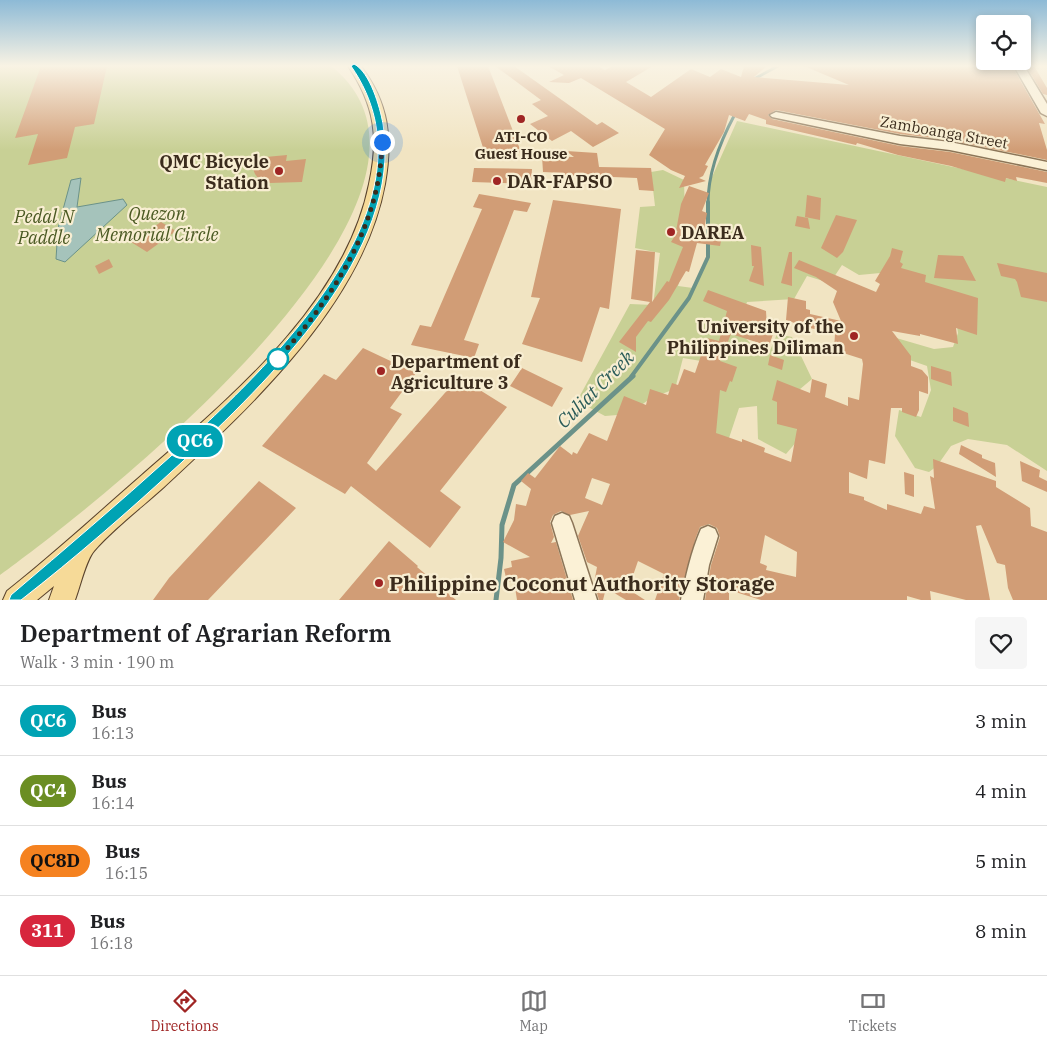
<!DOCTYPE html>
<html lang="en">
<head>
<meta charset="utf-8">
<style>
	:root { --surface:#fff; --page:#f6f6f6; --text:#202124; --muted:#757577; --line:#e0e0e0; --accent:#9f2524 }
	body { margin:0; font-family:"IBM Plex Serif",serif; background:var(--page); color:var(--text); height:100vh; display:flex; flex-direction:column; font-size:19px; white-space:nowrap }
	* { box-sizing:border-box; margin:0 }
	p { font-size:16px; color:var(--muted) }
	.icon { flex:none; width:28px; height:28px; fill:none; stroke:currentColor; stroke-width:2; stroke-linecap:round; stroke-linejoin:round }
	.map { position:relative; height:600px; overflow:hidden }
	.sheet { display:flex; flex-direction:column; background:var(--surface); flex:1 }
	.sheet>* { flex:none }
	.badge { padding:0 10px; border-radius:16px; font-size:18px; line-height:32px }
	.controls { position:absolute; left:976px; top:15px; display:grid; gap:10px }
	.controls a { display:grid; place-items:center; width:55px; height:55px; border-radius:5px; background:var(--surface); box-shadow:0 2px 8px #0003; font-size:25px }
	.you { position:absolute; width:25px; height:25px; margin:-12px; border:4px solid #fff; border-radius:50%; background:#1a73e8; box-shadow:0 0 0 8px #1a73e833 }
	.map>.badge { position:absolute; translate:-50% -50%; box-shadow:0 0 0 2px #fff }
	.round { display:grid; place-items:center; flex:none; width:52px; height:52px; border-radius:5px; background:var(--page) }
	.head { display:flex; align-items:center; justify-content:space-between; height:85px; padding:0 20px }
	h1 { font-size:24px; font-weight:600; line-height:38px }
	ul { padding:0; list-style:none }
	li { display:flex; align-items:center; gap:15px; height:70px; padding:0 20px; border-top:1px solid var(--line) }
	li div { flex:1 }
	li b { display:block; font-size:19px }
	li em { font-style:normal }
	li .badge { min-width:55px; font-weight:700; text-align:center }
	.tab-bar { display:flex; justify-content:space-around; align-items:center; height:70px; border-top:1px solid var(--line); background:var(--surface); font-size:14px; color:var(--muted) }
	.tab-bar a { display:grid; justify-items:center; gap:2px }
	.tab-bar .on { color:var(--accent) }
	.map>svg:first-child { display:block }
	.green { fill:#c8d095 }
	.water { fill:#a5c3bb; stroke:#6b9289 }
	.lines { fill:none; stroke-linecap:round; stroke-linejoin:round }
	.stream-far2 { stroke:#6b9289; stroke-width:3 }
	.stream-far1 { stroke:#6b9289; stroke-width:4 }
	.stream { stroke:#6b9289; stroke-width:5 }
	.building { fill:#d19d76; fill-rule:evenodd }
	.minor-casing { stroke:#8c7558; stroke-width:3 }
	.major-casing { stroke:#59422c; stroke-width:2 }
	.minor { fill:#fbf1d6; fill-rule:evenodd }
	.major { fill:#f6da98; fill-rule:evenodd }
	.line { fill:#00a3b4; stroke:#fff }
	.walk { stroke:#3b2c1d; stroke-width:5; stroke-dasharray:0 9 }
	.poi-dot { fill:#9f2524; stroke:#f8eed2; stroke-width:2 }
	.stop-dot { fill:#fff; stroke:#00a3b4; stroke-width:2.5 }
	.labels { text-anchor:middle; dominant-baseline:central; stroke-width:4.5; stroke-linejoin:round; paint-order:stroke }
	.far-street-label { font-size:15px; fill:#3b2c1d; stroke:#f8eed2 }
	.far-poi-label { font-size:15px; font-weight:bold; fill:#3b2c1d; stroke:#f8eed2 }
	.poi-label { font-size:18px; font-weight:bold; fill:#3b2c1d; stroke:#f8eed2; text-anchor:start }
	.park-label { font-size:18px; font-style:italic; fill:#4a5922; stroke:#f8eed2 }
	.water-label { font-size:19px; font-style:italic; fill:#2b5c59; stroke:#f8eed2 }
	.near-poi-label { font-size:21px; font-weight:bold; fill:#3b2c1d; stroke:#f8eed2; text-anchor:start }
</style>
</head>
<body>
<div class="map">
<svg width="1047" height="600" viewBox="0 0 1047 600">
	<rect width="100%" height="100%" fill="#f1e4c2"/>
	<path class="green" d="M0,66H331C494,195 95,506 0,575Z
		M737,121L1047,187V471L1007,445L968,439L951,446L937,466L929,472L915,468L895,436L899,410L921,417L931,390L927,366L907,359L886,335L934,349L953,347L958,333L953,298L891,272L859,275L842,265L830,283L807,276L794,299L747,302L742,318L728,320L755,348L769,353L777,334L792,337L812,379L793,395L798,440L786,454L758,439L757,406L739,408L726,447L705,436L713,363L683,358L675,389L651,398L629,414L605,416L577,401L630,304L653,305L660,253L635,248L640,207L655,206L651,172L663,170L684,180L686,258L678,286L693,288L708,257V186Z"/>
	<path class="water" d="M81,178L77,207L123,199L127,205L65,262L56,259L58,228L71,180Z"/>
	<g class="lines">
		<path class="stream-far2" d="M754,79L778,66
			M708,203C708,173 721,140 735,114"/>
		<path class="stream-far1" d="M631,377L689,298L708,257V202"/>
		<path class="stream" d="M496,600L501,558L502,525L514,485L633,376"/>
	</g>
	<path class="building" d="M41,66H107L94,124L75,127L67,158L28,165L38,134L15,138Z
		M457,66H488L521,152L486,157Z
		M495,66H514L597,125L602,122L619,133L593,147L571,131L552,141L530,124L548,116L532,104L541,100Z
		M548,66H598L605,70L613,66H653L626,82L651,97L691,69L710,77L721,69L741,77L744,66H767L754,77L849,85L804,66H1012L1045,124L1039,123L1047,150V160L950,140L900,134L776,110L768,115L772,119L900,146L950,152L1047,172V183L1016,177L1017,181L1006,178L1005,182L951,166L898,155L857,143L856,145L766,124V120L749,114L745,121L729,115L724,132L705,165L708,166L703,176L699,178L706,181L679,188L685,176L671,170L649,155L665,129L581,78L569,83L549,82L564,75Z
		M1026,66H1034L1047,88V95L1043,94Z
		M566,151L597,153L599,167L651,168L654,191L639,190L637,178L564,175V173L543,172L542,156L574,157Z
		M287,155L286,161L306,159L302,182L270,183L258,178L255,174L253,169L255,158Z
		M474,168L532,169L531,184L472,182Z
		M689,186L709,193L702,211L707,213L703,235L721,241L720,246L697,243L689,272L686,271L669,300L651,322L648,321L636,337V352L619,342L650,302L631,299L636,250L655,252L652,302L667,281L669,282L683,247L671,242L678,231H676L681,204Z
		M479,194L531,203L527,212L514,210L464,340L479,344L474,358L411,345L420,325L431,327L482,209L473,207Z
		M807,195L821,198L820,220L805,217Z
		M553,200L621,209L609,309L600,307L582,362L522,344L540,298L531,297Z
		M836,215L857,220L843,252L837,258L821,248Z
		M797,216L808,218L810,229L795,226Z
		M161,222L176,231L147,252L131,242Z
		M751,245L761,247L764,286L749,281L754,266H752Z
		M892,248L903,251L900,262L903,264L901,268L926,275L925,282L978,298L977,335L956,328L958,344L920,334V336L892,331L911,356V366L922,370L928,377V394L919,391V410L916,417L902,412V408H891L885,464L869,460L867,479L849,472V493L864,497V500L887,510V504L921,514L924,506L935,509L930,476L934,478L933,459L996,481V487L1030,508L1031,526L1047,532V600H1013L1008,588L1005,565L997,563L981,525L976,526L990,600H966L930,591L931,600H921L907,596V600H761L729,590V600H705L711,565L720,537L717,528L709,524L700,527L696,537L679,600H655L664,574L638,561L629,587L632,589L631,591L645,600H626L606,588L603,600H599L594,583L597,567L587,562L578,536L589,511L570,515L561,511L553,515L550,522L554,537L551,543L556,542L573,600H517L514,581L507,582L504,569L512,567L511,561L530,557L503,542L514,520L516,504L526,506L531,489L521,481L528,473L535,478L560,446L572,455L573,452L577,454L589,433L607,441L624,396L646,405L650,389L668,395L672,383L678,385L684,369L695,373L707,338L719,341L727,311L703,301L708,290L766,311L767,328H775L769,346L731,334L720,361L737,367L732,382L730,381L726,392L720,390L716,433L742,442V439L765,448L764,452L791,462L797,429L777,424V402L772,400L777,380L810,393L812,379L827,384L825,397L848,406V397L859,400L863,364L862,359L834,350L835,334L806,327L786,320L788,297L806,301V309L810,310V314L841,321L833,302L837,291L816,277L794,268L799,260L876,292L880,284L875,281L890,256ZM592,478L610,484L602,505L585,498ZM765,535L797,552L796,577L766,570L767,566L760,563Z
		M789,252H792V286L781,283Z
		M938,255L963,256L976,281L934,278Z
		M109,259L113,267L99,274L95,266Z
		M997,263L1047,273V302L1021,297L1017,282L1015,279L1001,276Z
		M363,348L416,373L390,408L402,414L367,463L376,471L459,377L507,407L440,491L461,507L430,548L351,486L345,494L262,446L324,374L336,380Z
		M770,355L784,360L782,370L768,365Z
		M931,366L951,372L952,386L931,379Z
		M522,368L563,388L552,407L510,386Z
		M953,407L968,413L969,427L953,421Z
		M961,445L982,455V458L995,463L996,477L959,454Z
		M1020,461L1040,470L1039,477L1047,481V492L1022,481Z
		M904,472L914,475V497L905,494Z
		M259,481L296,508L208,600H153L169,578Z
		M389,541L418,566L417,567L456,600H339Z"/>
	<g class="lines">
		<defs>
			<path id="minor" d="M1014,66H1024L1047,104V116L1041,113Z
				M776,112L900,136L950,142L1047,162V170L950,150L900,144L772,117L770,115Z
				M562,513L569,516L572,523L597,600H575L552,523L555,516Z
				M708,526L715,529L718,536L709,565L703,600H681C686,576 691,552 701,529Z"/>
			<path id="major" d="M348,66H361C389,103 393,139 385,184C363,304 250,407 164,487C142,507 113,529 94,551C86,560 80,587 75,600H49L54,586L37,600H3L7,591C54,554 97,514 142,475C230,398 345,304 369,184C379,138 375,106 348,66Z"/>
		</defs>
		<use href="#minor" class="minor-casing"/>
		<use href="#major" class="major-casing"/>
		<use href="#minor" class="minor"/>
		<use href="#major" class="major"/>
	</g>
	<linearGradient id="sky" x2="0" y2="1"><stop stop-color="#8dbad6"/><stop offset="0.44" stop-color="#f9f3e4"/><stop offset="1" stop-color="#f9f3e4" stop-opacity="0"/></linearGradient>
	<rect width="1047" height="150" fill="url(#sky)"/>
	<path class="line" d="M354,64C370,72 380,107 383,124C404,252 267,382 182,462C129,511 75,558 21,600H9L11,595C65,549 119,503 171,456C264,371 447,204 351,66Z"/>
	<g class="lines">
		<path class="walk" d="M278,359L277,360C331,300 381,226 382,142"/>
	</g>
	<g class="poi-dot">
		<circle cx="521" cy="119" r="5"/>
		<circle cx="279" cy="171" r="5"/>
		<circle cx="497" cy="181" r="5"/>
		<circle cx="671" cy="232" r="5"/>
		<circle cx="854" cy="336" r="5"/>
		<circle cx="381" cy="371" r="5"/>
		<circle cx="379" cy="583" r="5"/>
	</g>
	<circle class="stop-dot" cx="278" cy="359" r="10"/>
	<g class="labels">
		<g class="far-street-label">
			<text transform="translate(944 132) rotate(10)">Zamboanga Street</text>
		</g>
		<g class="far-poi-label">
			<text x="521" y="136">ATI-CO<tspan x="521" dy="17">Guest House</tspan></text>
		</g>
		<g class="poi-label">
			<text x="269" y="161" text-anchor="end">QMC Bicycle<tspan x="269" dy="21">Station</tspan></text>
			<text x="507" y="181">DAR-FAPSO</text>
			<text x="681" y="232">DAREA</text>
			<text x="844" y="326" text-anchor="end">University of the<tspan x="844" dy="21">Philippines Diliman</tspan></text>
			<text x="391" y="361">Department of<tspan x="391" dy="21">Agriculture 3</tspan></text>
		</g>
		<g class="park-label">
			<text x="157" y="213">Quezon<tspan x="157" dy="21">Memorial Circle</tspan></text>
			<text x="44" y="216">Pedal N<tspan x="44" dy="21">Paddle</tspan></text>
		</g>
		<g class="water-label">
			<text transform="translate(595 389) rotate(-45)">Culiat Creek</text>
		</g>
		<g class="near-poi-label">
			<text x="389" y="583">Philippine Coconut Authority Storage</text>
		</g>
	</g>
</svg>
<div class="controls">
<a><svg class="icon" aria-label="locate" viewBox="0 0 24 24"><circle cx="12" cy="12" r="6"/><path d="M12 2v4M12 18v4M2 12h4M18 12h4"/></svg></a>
</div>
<div class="you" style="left:382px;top:142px"></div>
<b class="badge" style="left:195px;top:441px;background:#00a3b4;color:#fff">QC6</b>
</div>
<section class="sheet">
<div class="head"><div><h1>Department of Agrarian Reform</h1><p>Walk · 3 min · 190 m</p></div><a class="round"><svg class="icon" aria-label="heart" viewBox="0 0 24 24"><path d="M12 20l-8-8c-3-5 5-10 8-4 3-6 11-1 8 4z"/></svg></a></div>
<ul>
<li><span class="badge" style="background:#00a3b4;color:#fff">QC6</span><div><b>Bus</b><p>16:13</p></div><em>3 min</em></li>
<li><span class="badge" style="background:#6b8e23;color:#fff">QC4</span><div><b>Bus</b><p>16:14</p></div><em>4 min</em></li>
<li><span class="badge" style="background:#f58220;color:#111">QC8D</span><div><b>Bus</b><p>16:15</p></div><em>5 min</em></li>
<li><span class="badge" style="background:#d7263d;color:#fff">311</span><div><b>Bus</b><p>16:18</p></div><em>8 min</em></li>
</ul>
</section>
<nav class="tab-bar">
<a class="on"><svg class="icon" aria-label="directions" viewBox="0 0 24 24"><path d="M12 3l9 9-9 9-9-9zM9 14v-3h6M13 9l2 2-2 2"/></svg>Directions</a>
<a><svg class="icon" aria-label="map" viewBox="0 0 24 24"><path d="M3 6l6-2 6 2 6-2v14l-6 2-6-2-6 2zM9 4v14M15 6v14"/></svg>Map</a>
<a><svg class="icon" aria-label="tickets" viewBox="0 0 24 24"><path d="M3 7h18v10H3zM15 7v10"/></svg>Tickets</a>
</nav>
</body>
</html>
